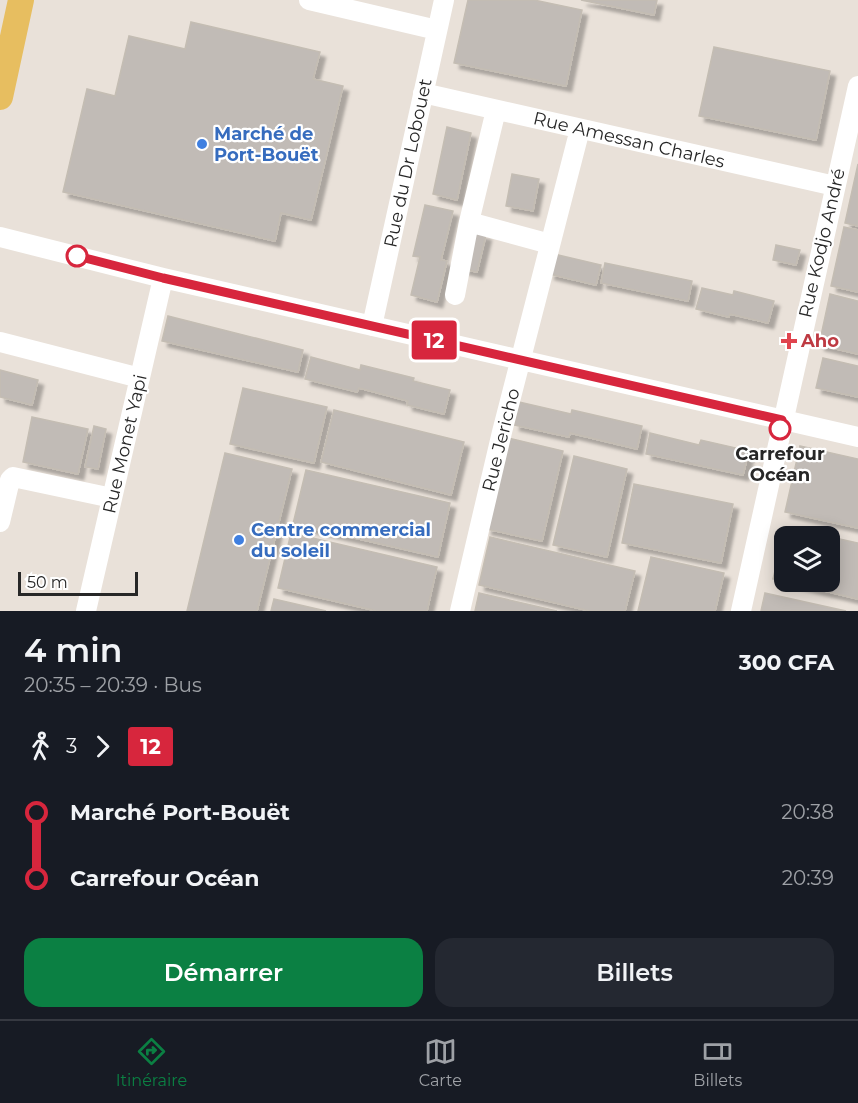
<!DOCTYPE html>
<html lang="fr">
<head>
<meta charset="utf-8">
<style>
	:root { --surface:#171b24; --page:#242831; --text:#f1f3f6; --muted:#9ea1a6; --line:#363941; --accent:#0b8043 }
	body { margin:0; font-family:Montserrat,sans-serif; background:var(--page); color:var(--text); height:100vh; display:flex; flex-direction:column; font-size:22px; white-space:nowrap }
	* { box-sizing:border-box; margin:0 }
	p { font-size:20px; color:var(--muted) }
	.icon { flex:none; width:33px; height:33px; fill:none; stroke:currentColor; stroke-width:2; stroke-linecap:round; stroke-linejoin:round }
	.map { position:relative; height:611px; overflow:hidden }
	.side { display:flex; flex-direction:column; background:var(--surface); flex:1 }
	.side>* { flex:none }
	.badge { padding:0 12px; border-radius:4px; font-size:21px; line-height:39px }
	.tools { position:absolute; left:774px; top:526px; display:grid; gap:12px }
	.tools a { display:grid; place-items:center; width:66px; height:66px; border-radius:12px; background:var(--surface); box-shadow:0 3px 15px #0003; font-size:30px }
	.scale { position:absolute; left:18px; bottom:15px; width:120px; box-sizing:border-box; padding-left:6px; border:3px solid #272727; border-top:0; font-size:16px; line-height:21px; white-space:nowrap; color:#272727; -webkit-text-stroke:4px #fff; paint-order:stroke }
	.map>.badge { position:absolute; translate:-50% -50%; box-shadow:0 0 0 3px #fff }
	.legs { display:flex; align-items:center; gap:9px; height:66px; padding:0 24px; font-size:20px }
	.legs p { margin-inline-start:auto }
	.overview { display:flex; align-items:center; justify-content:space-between; height:102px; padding:0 24px }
	h1 { font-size:33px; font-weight:600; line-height:45px }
	.button { display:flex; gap:12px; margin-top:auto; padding:12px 24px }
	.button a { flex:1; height:69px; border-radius:18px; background:var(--accent); color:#fff; font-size:24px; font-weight:600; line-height:69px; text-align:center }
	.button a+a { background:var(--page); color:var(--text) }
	ul { padding:0 24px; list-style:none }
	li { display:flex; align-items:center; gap:21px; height:66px; font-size:22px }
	li i { display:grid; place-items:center; width:9px; height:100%; margin:0 8px; background:currentColor }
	li i::after { content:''; width:15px; height:15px; margin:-8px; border:4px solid; border-radius:50%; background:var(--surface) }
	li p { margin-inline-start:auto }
	li:first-child i { background:linear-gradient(#0000 50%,currentColor 0) }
	li:last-child i { background:linear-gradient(currentColor 50%,#0000 0) }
	.dock { display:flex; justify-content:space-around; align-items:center; height:84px; border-top:2px solid var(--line); background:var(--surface); font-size:16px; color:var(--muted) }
	.dock a { display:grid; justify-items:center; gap:3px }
	.dock .on { color:var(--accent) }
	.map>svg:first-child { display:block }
	.building { fill:#c1bbb6; stroke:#c4bdb3; stroke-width:1.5; filter:url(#shadow) }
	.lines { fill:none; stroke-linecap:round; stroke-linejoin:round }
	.minor { stroke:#fff; stroke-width:20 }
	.major { stroke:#e7be60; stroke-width:26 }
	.line-1-casing { stroke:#fff; stroke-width:14 }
	.line-1 { stroke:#d7263d; stroke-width:9 }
	.shop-dot { fill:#3f7fe0; stroke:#fff; stroke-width:2 }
	.stop-1-dot { fill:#fff; stroke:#d7263d; stroke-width:3 }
	.health-dot { fill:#e0444e; stroke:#fff; stroke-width:2 }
	.labels { text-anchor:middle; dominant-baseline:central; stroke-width:4.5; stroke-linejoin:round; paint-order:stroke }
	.shop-label { font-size:18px; font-weight:bold; fill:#366cbe; stroke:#fff; text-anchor:start }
	.street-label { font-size:18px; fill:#272727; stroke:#fff }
	.health-label { font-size:18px; font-weight:bold; fill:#be3a42; stroke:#fff; text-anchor:start }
	.stop-label { font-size:18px; font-weight:bold; fill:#272727; stroke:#fff }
</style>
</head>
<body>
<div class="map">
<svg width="858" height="611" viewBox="0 0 858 611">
	<defs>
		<filter id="shadow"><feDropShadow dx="5.5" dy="5.5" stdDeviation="1.5" flood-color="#0004"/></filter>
	</defs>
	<rect width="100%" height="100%" fill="#e9e1d9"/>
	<path class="building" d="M468,0H534L582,10L566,86L454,63Z
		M581,0H657L654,15Z
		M191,22L320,52L313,79L343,86L311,220L281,213L275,241L63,192L87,89L115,96L129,36L185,49Z
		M714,47L830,71L816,140L699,116Z
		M447,127L471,133L457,200L433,194Z
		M858,164V226L845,223Z
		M512,174L539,179L533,211L506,206Z
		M425,205L453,211L441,260L447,261L437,302L411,295L420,257L413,256Z
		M844,227L858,230V292L831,286Z
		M473,232L486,235L477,272L463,269Z
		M776,245L800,250L796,265L773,260Z
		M554,254L601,265L596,285L549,274Z
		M605,263L692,281L688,301L601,283Z
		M702,288L733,295L734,291L774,301L768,323L730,314L729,317L696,309Z
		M830,294L858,301V354L819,345Z
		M168,316L303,350L298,372L162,341Z
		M311,357L360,370L361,365L414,378L413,381L450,390L444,414L407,405L408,401L359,388L357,392L305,379Z
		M823,358L858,366V397L816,388Z
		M0,370L38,380L32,405L0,397Z
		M243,388L327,407L314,463L230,444Z
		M519,402L571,414L572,410L642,426L637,449L570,433L569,437L514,425Z
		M334,410L464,442L451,495L321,462Z
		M32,417L88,429L78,474L23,462Z
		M94,426L106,429L98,469L85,467Z
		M650,433L699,445L701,440L749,451L743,475L646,454Z
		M508,438L563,451L542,541L486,529Z
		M800,446L858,459V528L785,512Z
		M225,453L292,469L257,611H187Z
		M574,456L627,469L607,557L553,545Z
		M306,470L450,503L438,557L293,524Z
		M634,484L733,504L721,563L622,543Z
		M786,527L858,543V599L787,582H830V537H784V581L773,579Z
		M291,533L437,567L427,611H377L278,588Z
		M490,537L635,571L625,611H590L479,585Z
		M651,557L724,573L715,611H638Z
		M479,593L557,611H475Z
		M765,593L846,611H761Z
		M274,599L326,611H271Z"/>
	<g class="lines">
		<path class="minor" d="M309,0L437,30
			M423,93L835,186
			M469,222L550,244
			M0,237L163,278L858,437
			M455,295L469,222L496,110
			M372,326L444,0
			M0,342L140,378
			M0,522L10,480L13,477L112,498
			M86,611L163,278
			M460,611L502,432L580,129
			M741,611L858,86"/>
		<path class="major" d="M0,97L21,0"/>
	</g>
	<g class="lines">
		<defs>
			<path id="line-1" d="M77,256L163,278L782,420L780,429"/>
		</defs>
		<use href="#line-1" class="line-1-casing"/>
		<use href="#line-1" class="line-1"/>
	</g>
	<g class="shop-dot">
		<circle cx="202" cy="144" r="6"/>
		<circle cx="239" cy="540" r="6"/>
	</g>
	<g class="stop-1-dot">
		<circle cx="77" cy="256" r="10"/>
		<circle cx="780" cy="429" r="10"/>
	</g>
	<path class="health-dot" d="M786 332h6v6h6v6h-6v6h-6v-6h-6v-6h6z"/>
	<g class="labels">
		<g class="shop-label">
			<text x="214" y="134">Marché de<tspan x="214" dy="21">Port-Bouët</tspan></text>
			<text x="251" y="530">Centre commercial<tspan x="251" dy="21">du soleil</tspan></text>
		</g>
		<g class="street-label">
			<text transform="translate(629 140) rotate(13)">Rue Amessan Charles</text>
			<text transform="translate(408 163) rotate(-78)">Rue du Dr Lobouet</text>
			<text transform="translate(822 243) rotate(-77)">Rue Kodjo André</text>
			<text transform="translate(501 440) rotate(-76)">Rue Jericho</text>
			<text transform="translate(125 444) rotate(-77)">Rue Monet Yapi</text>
		</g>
		<g class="health-label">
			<text x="801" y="341">Aho</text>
		</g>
		<g class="stop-label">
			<text x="780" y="454">Carrefour<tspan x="780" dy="21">Océan</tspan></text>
		</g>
	</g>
</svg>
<div class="tools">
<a><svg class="icon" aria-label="layers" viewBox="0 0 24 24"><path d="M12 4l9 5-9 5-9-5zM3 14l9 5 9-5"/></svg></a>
</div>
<div class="scale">50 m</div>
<b class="badge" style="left:434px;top:340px;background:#d7263d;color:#fff">12</b>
</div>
<section class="side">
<div class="overview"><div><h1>4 min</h1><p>20:35 – 20:39 · Bus</p></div><b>300 CFA</b></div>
<div class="legs"><svg class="icon" aria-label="walk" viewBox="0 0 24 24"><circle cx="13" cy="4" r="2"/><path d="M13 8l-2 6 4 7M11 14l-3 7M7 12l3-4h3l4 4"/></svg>3<svg class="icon" aria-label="forward" viewBox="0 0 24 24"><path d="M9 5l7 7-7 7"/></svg><b class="badge" style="background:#d7263d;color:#fff">12</b></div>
<ul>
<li><i style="color:#d7263d"></i><b>Marché Port-Bouët</b><p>20:38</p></li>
<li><i style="color:#d7263d"></i><b>Carrefour Océan</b><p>20:39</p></li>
</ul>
<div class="button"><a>Démarrer</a><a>Billets</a></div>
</section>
<nav class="dock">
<a class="on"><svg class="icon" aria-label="directions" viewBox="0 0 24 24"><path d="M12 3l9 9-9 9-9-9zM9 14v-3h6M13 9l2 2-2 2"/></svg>Itinéraire</a>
<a><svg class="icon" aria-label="map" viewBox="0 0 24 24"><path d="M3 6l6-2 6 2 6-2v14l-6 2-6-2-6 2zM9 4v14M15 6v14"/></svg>Carte</a>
<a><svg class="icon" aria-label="tickets" viewBox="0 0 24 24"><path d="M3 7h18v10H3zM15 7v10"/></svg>Billets</a>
</nav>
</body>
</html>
